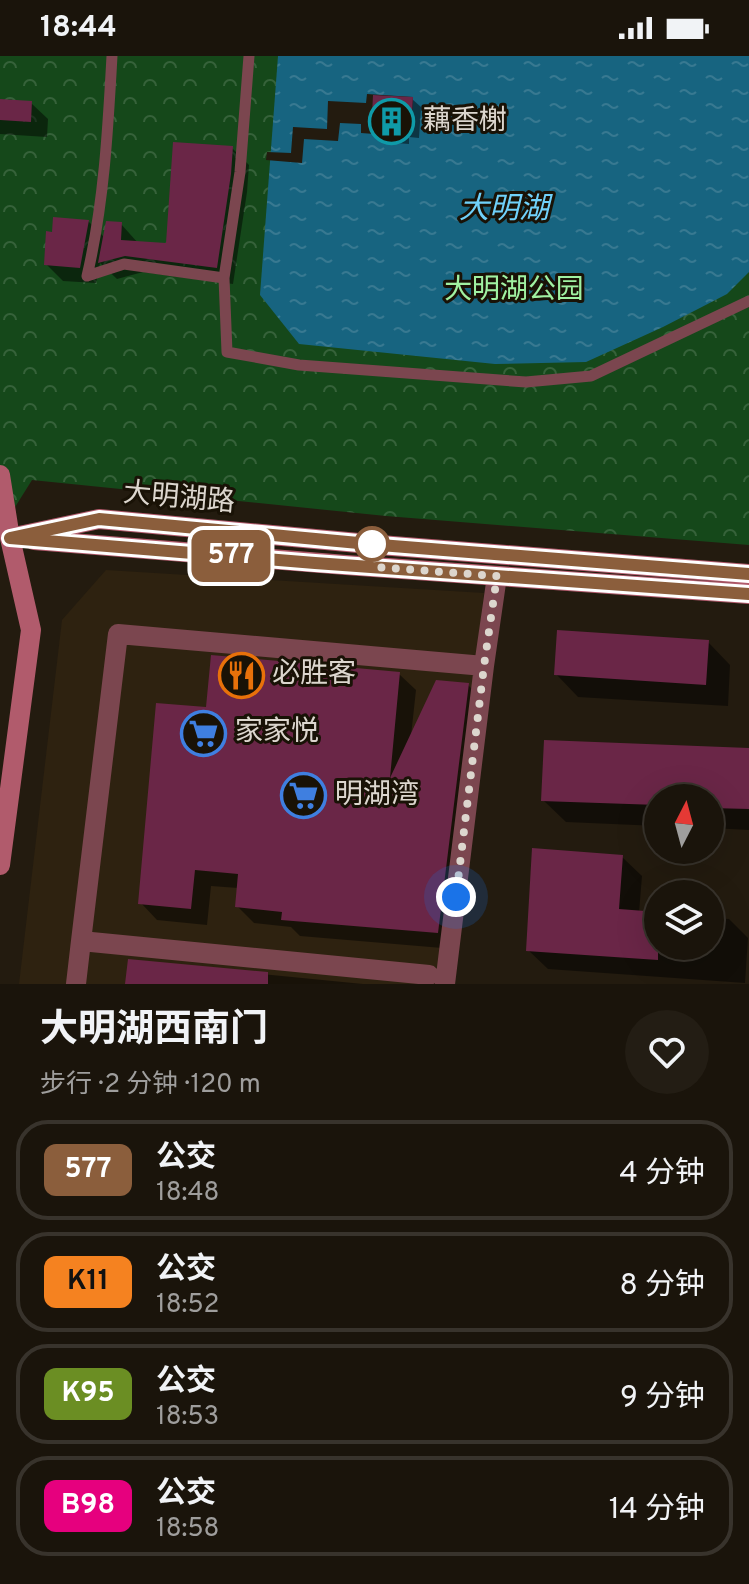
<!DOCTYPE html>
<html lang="zh">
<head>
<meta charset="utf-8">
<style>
	:root { --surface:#1a140b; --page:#231d14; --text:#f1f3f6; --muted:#9f9e9d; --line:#38332c }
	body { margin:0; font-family:Overpass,"Noto Sans SC",sans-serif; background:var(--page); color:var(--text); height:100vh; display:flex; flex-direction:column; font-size:30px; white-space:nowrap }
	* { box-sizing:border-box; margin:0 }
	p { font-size:26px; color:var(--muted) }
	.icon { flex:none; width:44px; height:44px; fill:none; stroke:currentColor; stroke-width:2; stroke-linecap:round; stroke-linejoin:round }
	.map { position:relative; height:928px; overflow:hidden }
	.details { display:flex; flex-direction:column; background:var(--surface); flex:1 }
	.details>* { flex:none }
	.badge { padding:0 16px; border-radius:12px; font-size:28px; line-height:52px }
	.needle { width:52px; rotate:6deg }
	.controls { position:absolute; left:644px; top:728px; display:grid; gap:16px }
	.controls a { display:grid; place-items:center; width:80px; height:80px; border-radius:50%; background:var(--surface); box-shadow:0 8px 32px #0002,0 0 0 2px var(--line); font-size:40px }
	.you { position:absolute; width:40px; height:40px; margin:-20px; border:6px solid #fff; border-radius:50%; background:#1a73e8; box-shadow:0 0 0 12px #1a73e833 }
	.map>.badge { position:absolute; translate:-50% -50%; box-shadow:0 0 0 4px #fff }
	.round { display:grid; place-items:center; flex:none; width:84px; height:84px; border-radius:42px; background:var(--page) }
	.summary { display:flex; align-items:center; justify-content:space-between; height:136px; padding:0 40px }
	h1 { font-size:38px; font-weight:700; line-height:60px }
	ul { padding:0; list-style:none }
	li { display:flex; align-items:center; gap:24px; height:100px; margin:0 16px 12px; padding:0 24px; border:4px solid var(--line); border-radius:32px }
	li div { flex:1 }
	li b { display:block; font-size:30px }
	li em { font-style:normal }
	li .badge { min-width:88px; font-weight:700; text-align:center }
	.status { display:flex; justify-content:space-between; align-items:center; height:56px; padding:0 40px; background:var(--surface); direction:ltr }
	.status svg { height:22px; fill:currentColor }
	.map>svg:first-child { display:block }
	.built { fill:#2e2210 }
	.park { fill:url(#park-crowns) }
	.water { fill:url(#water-ripples) }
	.pier { fill:#231b0f }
	.shadow { fill:#0007 }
	.building { fill:#6a2647 }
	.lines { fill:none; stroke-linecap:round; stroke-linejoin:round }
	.service { stroke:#7b464f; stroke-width:11 }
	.minor { stroke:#7b464f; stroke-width:20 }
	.secondary { stroke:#b15b6c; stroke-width:20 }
	.line-casing { stroke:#fff; stroke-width:18 }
	.line { stroke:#8b5e3c; stroke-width:12 }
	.walk { stroke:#dcd6ce; stroke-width:8; stroke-dasharray:0 14.4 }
	.stop-dot { fill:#fff; stroke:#8b5e3c; stroke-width:4 }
	.labels { text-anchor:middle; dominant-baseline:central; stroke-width:6; stroke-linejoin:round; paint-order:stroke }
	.poi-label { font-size:28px; fill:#dcd6ce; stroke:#191206; text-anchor:start }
	.park-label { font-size:28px; fill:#a0f2a2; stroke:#191206 }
	.street-label { font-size:28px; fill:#dcd6ce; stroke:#191206 }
	.water-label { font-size:30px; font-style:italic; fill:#70d1fa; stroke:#191206 }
</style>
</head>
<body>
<div class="status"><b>18:44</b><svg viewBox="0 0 49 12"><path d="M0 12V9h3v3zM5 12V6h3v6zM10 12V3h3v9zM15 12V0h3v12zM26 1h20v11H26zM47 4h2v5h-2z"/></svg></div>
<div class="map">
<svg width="749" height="928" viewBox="0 0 749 928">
	<defs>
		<pattern id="park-crowns" width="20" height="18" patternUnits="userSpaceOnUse" patternTransform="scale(2)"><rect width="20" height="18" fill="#15481a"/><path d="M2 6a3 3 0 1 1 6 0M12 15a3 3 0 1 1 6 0" fill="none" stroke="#36623a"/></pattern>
		<pattern id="water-ripples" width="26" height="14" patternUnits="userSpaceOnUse" patternTransform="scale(2)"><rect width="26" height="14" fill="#176480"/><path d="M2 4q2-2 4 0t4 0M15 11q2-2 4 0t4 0" fill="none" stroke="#387991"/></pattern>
	</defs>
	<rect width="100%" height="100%" fill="#231b0f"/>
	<path class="built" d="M106,514L484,537L437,928H19L62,564Z"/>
	<path class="park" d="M0,0H749V489L386,460L32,424L0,475Z"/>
	<path class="water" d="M278,0H749V216L727,238L663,271L586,306L495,308L299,288L260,239Z"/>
	<path class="pier" d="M367,38L413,41L411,74H401V80L361,77V68L340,67L338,85L304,83L302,107L266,104L267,96L291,97L293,71L327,73L328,45L366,47Z"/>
	<path class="shadow" d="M412,43L421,51L419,82L409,81V88L382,86L373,77Z
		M0,45L31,47L48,63L47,81L0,78Z
		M232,92L249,109L247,136L233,228L143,216L117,223L100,207L96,227L63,225L46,208L88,165L105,182L121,168L138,187L168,189Z
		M708,586L730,609L728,650L578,641L556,618Z
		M399,618L416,634L411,680L468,629L485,646L454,893L300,880L291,871L254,867L237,850L238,832L211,830L207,869L157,864L141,847L208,653Z
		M749,694V774L710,772V742H658V770L566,766L543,744Z
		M622,801L642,820L639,857L658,858V890H710V862L729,863L748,882L745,927L548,913L528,894Z
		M129,905L363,928H127Z"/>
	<path class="building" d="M373,39L413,41L411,74H401V80L371,78Z
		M0,43L32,45L31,66L0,64Z
		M173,86L233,90L231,118L217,212L125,200L98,207L106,165L122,166L121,184L166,187Z
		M53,161L89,164L80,212L44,209L46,175L52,176Z
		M557,574L709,584L706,629L554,619Z
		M211,599L400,616L390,722L436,624L469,627L438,877L281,864L282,856L235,851L238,818L195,814L191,853L138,848L156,647L206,651Z
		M544,684L749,692V753L710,752V742H658V749L541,745Z
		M532,792L623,799L619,853L658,856V904L526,895Z
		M128,903L268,916V928H125Z"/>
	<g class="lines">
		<path class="service" d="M87,220L124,208L224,222L227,296L299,309L526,326L591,320L749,245
			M87,220C104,148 108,73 112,0
			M224,222L240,116L249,0"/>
		<path class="minor" d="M429,919L81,885L118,578L484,610
			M76,928L81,885
			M445,928L484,610L497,520"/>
		<path class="secondary" d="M0,419L10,482L31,574L0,809
			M10,482L99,463L380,489L749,518
			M34,484L346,509L749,538"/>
	</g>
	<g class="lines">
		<defs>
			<path id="line" d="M749,518L380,489L99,463L10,482L315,507L749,538"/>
		</defs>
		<use href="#line" class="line-casing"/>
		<use href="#line" class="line"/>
		<path class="walk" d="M372,488L376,511L497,520L484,610L456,841"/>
	</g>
	<defs>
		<symbol id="building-ring" viewBox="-11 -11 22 22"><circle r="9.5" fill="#191206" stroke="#0f9aa8" stroke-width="1.5"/><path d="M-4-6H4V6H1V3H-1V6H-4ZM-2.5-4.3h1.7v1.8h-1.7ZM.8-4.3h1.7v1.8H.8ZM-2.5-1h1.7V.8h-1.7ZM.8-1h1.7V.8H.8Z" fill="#0f9aa8"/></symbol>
		<symbol id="restaurant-ring" viewBox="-11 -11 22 22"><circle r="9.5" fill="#191206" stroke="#e8710a" stroke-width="1.5"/><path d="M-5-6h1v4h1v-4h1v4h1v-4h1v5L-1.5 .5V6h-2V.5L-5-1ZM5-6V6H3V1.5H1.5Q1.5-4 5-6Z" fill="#e8710a"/></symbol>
		<symbol id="supermarket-ring" viewBox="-11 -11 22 22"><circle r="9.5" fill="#191206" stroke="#3f7fe0" stroke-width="1.5"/><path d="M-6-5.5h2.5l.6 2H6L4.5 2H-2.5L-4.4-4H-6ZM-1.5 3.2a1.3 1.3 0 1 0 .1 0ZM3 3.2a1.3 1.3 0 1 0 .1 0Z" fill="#3f7fe0"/></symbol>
	</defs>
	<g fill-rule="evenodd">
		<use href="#building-ring" x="366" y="40" width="51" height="51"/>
		<use href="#restaurant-ring" x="216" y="594" width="51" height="51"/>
		<use href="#supermarket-ring" x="178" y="652" width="51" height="51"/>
		<use href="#supermarket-ring" x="278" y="714" width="51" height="51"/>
	</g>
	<circle class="stop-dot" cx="372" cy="488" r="16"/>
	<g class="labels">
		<g class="poi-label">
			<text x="423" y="66">藕香榭</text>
			<text x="272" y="619">必胜客</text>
			<text x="235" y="677">家家悦</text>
			<text x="335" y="740">明湖湾</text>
		</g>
		<g class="park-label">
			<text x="514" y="235">大明湖公园</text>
		</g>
		<g class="street-label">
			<text transform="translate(179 443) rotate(5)">大明湖路</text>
		</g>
		<g class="water-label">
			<text x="504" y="154">大明湖</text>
		</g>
	</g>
</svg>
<div class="controls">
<a><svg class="needle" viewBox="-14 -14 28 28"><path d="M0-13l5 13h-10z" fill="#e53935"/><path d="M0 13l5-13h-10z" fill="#9f9e9d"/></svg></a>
<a><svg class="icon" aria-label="layers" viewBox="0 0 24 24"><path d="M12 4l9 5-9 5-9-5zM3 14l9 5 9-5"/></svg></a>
</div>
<div class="you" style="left:456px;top:841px"></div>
<b class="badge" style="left:231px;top:500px;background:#8b5e3c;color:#fff">577</b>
</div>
<section class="details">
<div class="summary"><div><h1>大明湖西南门</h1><p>步行 · 2 分钟 · 120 m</p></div><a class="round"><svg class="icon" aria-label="heart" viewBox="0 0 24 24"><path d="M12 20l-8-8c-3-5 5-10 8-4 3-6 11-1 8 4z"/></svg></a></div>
<ul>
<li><span class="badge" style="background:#8b5e3c;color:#fff">577</span><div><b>公交</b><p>18:48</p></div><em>4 分钟</em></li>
<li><span class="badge" style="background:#f58220;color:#111">K11</span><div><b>公交</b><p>18:52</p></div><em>8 分钟</em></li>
<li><span class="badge" style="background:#6b8e23;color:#fff">K95</span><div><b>公交</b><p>18:53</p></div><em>9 分钟</em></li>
<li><span class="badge" style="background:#e6007e;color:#fff">B98</span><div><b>公交</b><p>18:58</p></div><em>14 分钟</em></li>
</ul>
</section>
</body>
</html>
